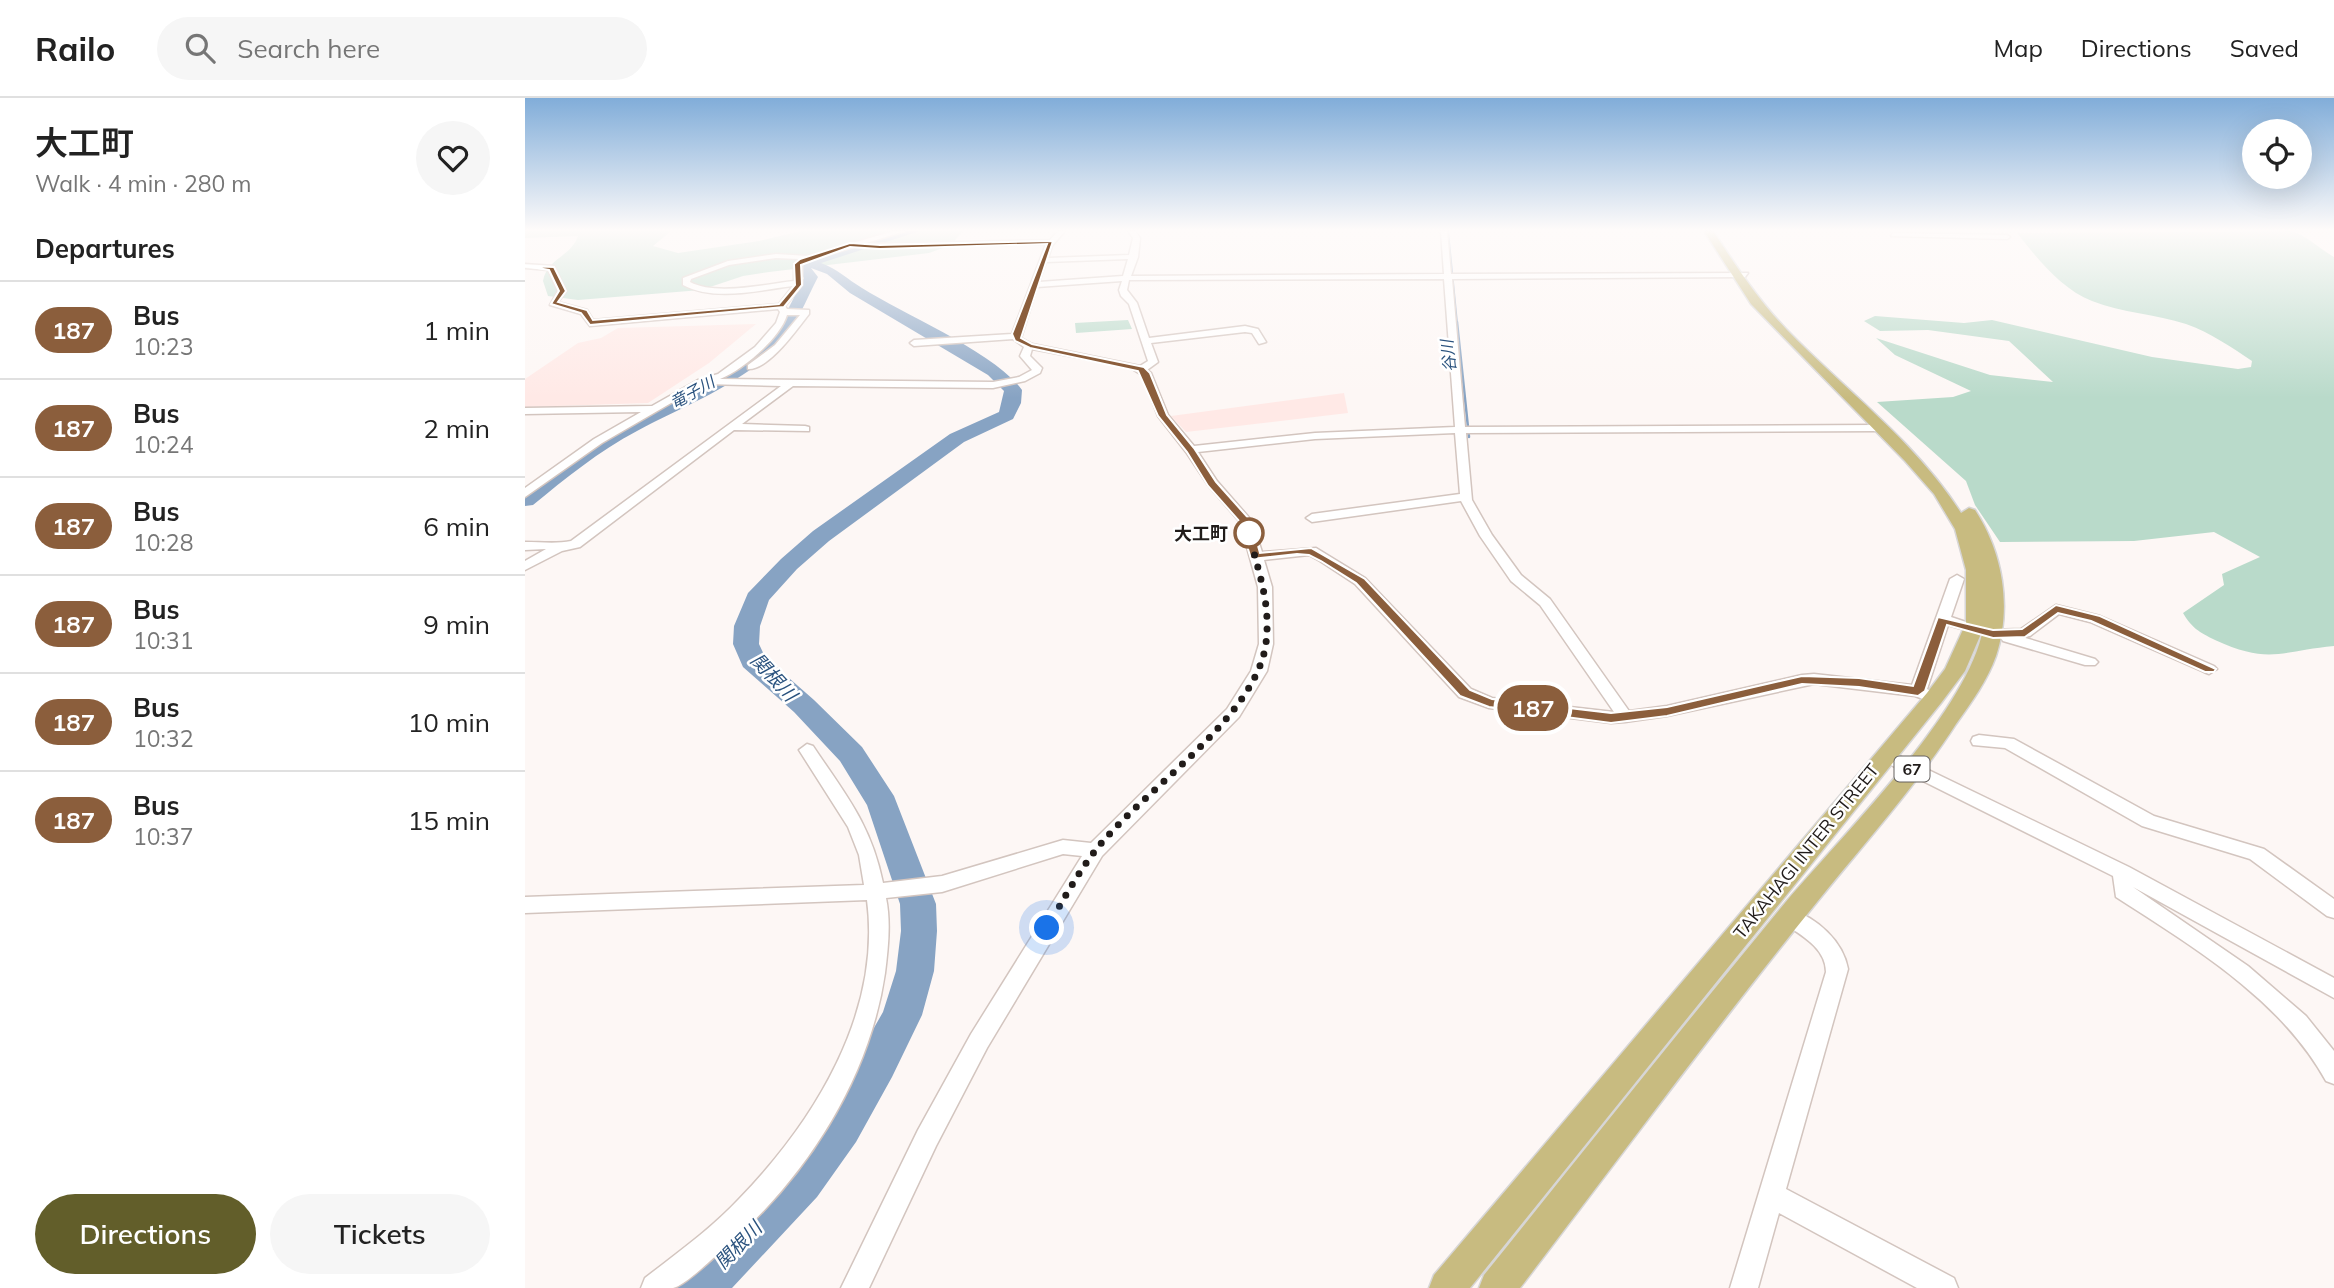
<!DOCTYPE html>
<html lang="en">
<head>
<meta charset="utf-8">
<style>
	:root { --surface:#fff; --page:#f6f6f6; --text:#222; --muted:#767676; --line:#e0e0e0; --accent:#625e2a }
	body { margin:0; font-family:Mulish,"Noto Sans JP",sans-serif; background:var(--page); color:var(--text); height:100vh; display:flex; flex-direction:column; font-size:26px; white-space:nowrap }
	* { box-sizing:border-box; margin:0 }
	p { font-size:23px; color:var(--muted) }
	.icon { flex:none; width:38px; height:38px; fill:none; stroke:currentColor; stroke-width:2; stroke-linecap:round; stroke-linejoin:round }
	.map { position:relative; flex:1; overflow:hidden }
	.drawer { display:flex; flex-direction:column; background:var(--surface); width:525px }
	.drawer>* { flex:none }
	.badge { padding:0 14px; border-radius:23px; font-size:24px; line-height:46px }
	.fabs { position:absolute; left:1717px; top:21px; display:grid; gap:14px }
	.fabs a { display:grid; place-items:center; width:70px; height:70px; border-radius:50%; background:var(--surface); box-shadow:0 7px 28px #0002; font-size:35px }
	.you { position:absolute; width:35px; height:35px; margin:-18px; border:5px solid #fff; border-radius:50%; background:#1a73e8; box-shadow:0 0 0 10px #1a73e833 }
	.map>.badge { position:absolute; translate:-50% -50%; box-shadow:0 0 0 4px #fff }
	h2 { padding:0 35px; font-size:26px; line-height:63px }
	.round { display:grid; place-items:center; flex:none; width:74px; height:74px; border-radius:37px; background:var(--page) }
	.head { display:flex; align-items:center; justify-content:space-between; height:119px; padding:0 35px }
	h1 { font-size:33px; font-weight:600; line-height:52px }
	.cta { display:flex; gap:14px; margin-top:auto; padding:14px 35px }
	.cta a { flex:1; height:80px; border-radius:42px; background:var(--accent); color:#fff; font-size:28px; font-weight:600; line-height:80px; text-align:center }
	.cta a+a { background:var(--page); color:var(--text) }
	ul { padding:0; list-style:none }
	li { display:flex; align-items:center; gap:21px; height:98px; padding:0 35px; border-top:2px solid var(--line) }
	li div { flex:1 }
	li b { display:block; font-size:26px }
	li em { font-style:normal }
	li .badge { min-width:77px; font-weight:700; text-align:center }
	header { display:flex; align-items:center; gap:42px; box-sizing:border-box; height:98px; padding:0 35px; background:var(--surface); border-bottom:2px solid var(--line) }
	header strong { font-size:33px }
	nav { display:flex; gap:38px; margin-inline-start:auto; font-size:24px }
	.search { width:490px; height:63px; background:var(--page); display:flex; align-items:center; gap:18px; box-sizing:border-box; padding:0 24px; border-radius:38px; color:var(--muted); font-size:26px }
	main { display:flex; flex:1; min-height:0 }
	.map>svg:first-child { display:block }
	.industrial { fill:#ffe9e6 }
	.green { fill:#b9daca }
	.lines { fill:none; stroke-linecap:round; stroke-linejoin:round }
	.stream-far1 { stroke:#87a3c3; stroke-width:2 }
	.stream { stroke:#87a3c3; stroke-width:2.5 }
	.river { fill:#87a3c3; fill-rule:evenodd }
	.minor-casing { stroke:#d3c5bf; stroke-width:3 }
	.major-casing { stroke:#d7d6d6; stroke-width:3 }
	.minor { fill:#fff; fill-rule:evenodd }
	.major { fill:#c8bb80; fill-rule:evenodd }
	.line { fill:#8b5e3c; stroke:#fff; stroke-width:2 }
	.walk { stroke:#211c1a; stroke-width:7; stroke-dasharray:0 12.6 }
	.stop-dot { fill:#fff; stroke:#8b5e3c; stroke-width:3.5 }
	.labels { text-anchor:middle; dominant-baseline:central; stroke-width:5; stroke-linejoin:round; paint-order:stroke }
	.far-water-label { font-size:16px; font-style:italic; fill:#2a527e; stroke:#fff }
	.shield { fill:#fff; stroke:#64605f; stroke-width:2 }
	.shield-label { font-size:16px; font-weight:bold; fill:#211c1a }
	.stop-label { font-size:18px; font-weight:bold; fill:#211c1a; stroke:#fff; text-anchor:end }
	.street-label { font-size:18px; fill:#211c1a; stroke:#fff }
	.water-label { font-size:19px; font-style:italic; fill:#2a527e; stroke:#fff }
</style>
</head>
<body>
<header>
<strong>Railo</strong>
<div class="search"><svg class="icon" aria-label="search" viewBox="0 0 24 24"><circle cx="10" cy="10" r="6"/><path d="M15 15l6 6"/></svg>Search here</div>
<nav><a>Map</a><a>Directions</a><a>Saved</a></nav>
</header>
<main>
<section class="drawer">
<div class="head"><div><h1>大工町</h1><p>Walk · 4 min · 280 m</p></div><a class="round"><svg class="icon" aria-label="heart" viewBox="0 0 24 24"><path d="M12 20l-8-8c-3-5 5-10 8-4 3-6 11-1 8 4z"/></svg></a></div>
<h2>Departures</h2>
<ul>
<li><span class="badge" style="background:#8b5e3c;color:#fff">187</span><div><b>Bus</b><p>10:23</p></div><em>1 min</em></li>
<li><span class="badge" style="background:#8b5e3c;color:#fff">187</span><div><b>Bus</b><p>10:24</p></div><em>2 min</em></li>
<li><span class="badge" style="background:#8b5e3c;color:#fff">187</span><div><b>Bus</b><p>10:28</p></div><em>6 min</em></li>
<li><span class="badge" style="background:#8b5e3c;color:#fff">187</span><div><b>Bus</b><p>10:31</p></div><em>9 min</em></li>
<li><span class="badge" style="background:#8b5e3c;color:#fff">187</span><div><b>Bus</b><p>10:32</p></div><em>10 min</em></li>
<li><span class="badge" style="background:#8b5e3c;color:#fff">187</span><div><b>Bus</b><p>10:37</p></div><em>15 min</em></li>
</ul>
<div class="cta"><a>Directions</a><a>Tickets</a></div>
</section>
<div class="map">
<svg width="1809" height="1190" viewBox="0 0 1809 1190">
	<rect width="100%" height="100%" fill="#fdf7f5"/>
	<path class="industrial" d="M231,226L184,265L123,305L0,309V281L53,245L76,240L93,230Z
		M819,295L823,315L661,334L646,318Z"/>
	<path class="green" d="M0,133H146L128,148L153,155L234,143L276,133H438L426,147L404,155L244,174L218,178L176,192L53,202L23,198L18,183C22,160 46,159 53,138L0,140Z
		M1766,133C1783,138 1793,150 1809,159V548C1755,553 1745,567 1690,542C1674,534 1667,530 1658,515L1699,487L1697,476L1735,459L1689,434L1609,443L1475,444L1450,407L1441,383L1352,304L1428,299L1446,293L1370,257L1351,240L1465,277L1528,284L1484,243L1403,232L1355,233L1339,223L1350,218L1439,225L1467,222L1627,259L1713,271L1726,269L1727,263C1706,249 1686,235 1661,226C1631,216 1597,215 1567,203C1536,191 1512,160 1492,135Z
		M603,222L607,231L551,235L550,225Z"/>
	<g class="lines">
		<path class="stream-far1" d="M923,133L932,225"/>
		<path class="stream" d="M932,224L944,339"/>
		<path class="river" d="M375,133H395L296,165C313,171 322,181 337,190C380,217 469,254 497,292L496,305L488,321L439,344L304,443L272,471L244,502L235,528L234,546L240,559L289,602L337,649L369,698L411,806L412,833L409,873L397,917L367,979L331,1044L292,1099L207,1190H148L155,1173L260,1067L301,1014L358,914L371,873L376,833L375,806L342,707L315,663L269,614L218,569L208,546L209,528L223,495L256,461L288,433L425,336L474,314L479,293L463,277L325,195L302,176L286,170L293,179C281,202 271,229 253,248C214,288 160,307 112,333C74,353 41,380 8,407L0,408V392C33,366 65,342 102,323C150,298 206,279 244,239C259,223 268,200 279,180L272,172L274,163Z"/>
		<defs>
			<path id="minor" d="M369,133H380L280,164L277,166V187L260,208L262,211L284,212V216C272,231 244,272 223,271V267L250,247L275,217H262C255,240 218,272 195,281L468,284L494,279L507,272L495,258L499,249L488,241L389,248L385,245L389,242L487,236L521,146L339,149L341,146L525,142L533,133H540L527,148L523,160L604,157L608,140L603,133H610L615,140L613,159L606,178L919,176L916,133H922L926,176L1223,175L1220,179L927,181L940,329L1353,327L1358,330L1353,333L941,335L947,402L967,437L996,477L1025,501L1104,613L1142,608L1277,577L1289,576L1387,587L1425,481L1432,477L1439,481L1426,519L1465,532L1496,531L1531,507L1575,518L1689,568L1692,571L1684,576L1679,574L1565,524L1534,516L1505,538L1497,539L1570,561L1573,564L1570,567H1560L1478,543L1476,540H1468L1423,527L1402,591L1417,600L1415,604L1409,605L1390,598L1289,586L1142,618L1100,624L1086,625L964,610L934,599L830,486L795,463L784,457L739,462L747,489L748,546L742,573L714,619L577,758L462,950L411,1048L344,1190H316L393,1032L446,936L557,758L538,756L417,794L361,800C366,824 363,851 360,875C344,984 278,1084 195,1154C185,1163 159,1188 148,1190C138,1190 127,1190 116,1190L120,1180C152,1155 186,1131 214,1101C289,1024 357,915 342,802L0,815V799L339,787L334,757L323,729L274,652L282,646L288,648C320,696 346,726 358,785L417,778L538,742L566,745L702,611L726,573L734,546L733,489L715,424L683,387L661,354L633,318L617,277L604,269L507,251L505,258L517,270L515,275L500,283L468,290L268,288L217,326L280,328L284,329V333L209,332L55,449L37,453L0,472V463L21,451L0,452V444C15,444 32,446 46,443L256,288L179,286L77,345L0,399V390L69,341L116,314L0,316V310L127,308L173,282L193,276L230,249L251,225L255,214L253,211L65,228L56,216L25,207L33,193L23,172L0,170V166L29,168L41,193L33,204L62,212L68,222L254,206L268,188C234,192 190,204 158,187V180L203,163L251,156L283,158ZM251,160L274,161L269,166V183C241,186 191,198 165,184L166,181L204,167ZM603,161L598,178L514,184L521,164ZM919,181L930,329L790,335L669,348L643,317L626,275L622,272L633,264L626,245L720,234L727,235L734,246L741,244L733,231L720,228L624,240L612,205L602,192L604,182ZM597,183L594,192L596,198L604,206L623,263L615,268L507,246L496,240L512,189ZM930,335L935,396L787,416L781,420L787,424L936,403L955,438L986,483L1015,507L1089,614L967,600L946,591L840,480L791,450L737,454L727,423L692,383L673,354L790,341Z
				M1368,135L1482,137L1485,139L1482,141L1366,138Z
				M1454,637L1489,641L1629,718L1739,751L1809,801V820L1802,818L1725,761L1617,728L1480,650L1448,647L1446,643L1448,639Z
				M1360,651L1604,769L1809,880V900L1608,789L1723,868L1781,918L1809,953V986L1801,983C1755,900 1668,849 1591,799L1588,778L1354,661L1352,657L1354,653Z
				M1265,811C1292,820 1318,843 1323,871L1261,1091L1429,1180L1433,1190H1392L1254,1115L1233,1190H1205L1301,874C1301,850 1276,837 1258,825L1255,819L1258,813Z"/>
			<path id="major" d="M1179,133H1188C1211,168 1233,202 1262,232C1320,292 1391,344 1436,415L1444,410L1450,412C1478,455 1487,509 1471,558C1462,583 1446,605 1431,626C1389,691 1336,749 1288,809C1187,934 1092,1063 995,1190H954L959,1177C1057,1055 1155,932 1255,811C1311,743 1443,615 1458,531L1440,573L1416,605L945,1190H904L909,1177L1402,595L1420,571L1441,525V472L1430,431L1409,396L1380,363L1226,206Z"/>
		</defs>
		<use href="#minor" class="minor-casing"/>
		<use href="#major" class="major-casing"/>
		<use href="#minor" class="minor"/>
		<use href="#major" class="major"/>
	</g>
	<linearGradient id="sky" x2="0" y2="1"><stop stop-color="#81add9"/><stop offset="0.44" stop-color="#fefbfa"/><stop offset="1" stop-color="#fefbfa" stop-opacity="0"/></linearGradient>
	<rect width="1809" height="300" fill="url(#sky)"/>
	<path class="line" d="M528,143L496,240L507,246L619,269L625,275L642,317L669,350L691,384L726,423L735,455L786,450L840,481L945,592L967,601L1086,615L1142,609L1277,578L1334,580L1388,588L1413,519L1468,532L1497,531L1531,507L1575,518L1691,571L1689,574H1680L1566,523L1533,515L1500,539L1468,540L1422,527L1400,593L1393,598L1334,589L1277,586L1142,618L1086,625L964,609L935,598L831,485L796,463L784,457L772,456L726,461L715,424L683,388L662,354L633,318L613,273L505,250L490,243L487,236L522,146L355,151L325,149L276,167L277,187L259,209L65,227L56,215L26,206L34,193L24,172L0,168L29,169L41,193L33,204L62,212L68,222L254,206L270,187L269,166L275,161L325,145L355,147Z"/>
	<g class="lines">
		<path class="walk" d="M522,830C537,804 552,776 570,753C617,692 731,621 741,545C746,504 733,474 724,435"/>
	</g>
	<circle class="stop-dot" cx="724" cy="435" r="14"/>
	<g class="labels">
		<g class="far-water-label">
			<text transform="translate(923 258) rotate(-96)">谷川</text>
			<text transform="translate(167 294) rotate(-29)">竜子川</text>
		</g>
		<rect class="shield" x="1369.5" y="658.5" width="35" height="25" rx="5"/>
		<g class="shield-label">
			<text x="1387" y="671">67</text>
		</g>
		<g class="stop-label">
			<text x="703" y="435">大工町</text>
		</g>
		<g class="street-label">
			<text transform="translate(1281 753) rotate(-51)">TAKAHAGI INTER STREET</text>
		</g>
		<g class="water-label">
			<text transform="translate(249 579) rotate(47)">関根川</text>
			<text transform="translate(213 1147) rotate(-46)">関根川</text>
		</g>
	</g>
</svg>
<div class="fabs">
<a><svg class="icon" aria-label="locate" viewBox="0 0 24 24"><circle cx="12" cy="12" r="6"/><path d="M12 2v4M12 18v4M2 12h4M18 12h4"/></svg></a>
</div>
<div class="you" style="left:522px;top:830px"></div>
<b class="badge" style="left:1008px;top:610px;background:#8b5e3c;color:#fff">187</b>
</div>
</main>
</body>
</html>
